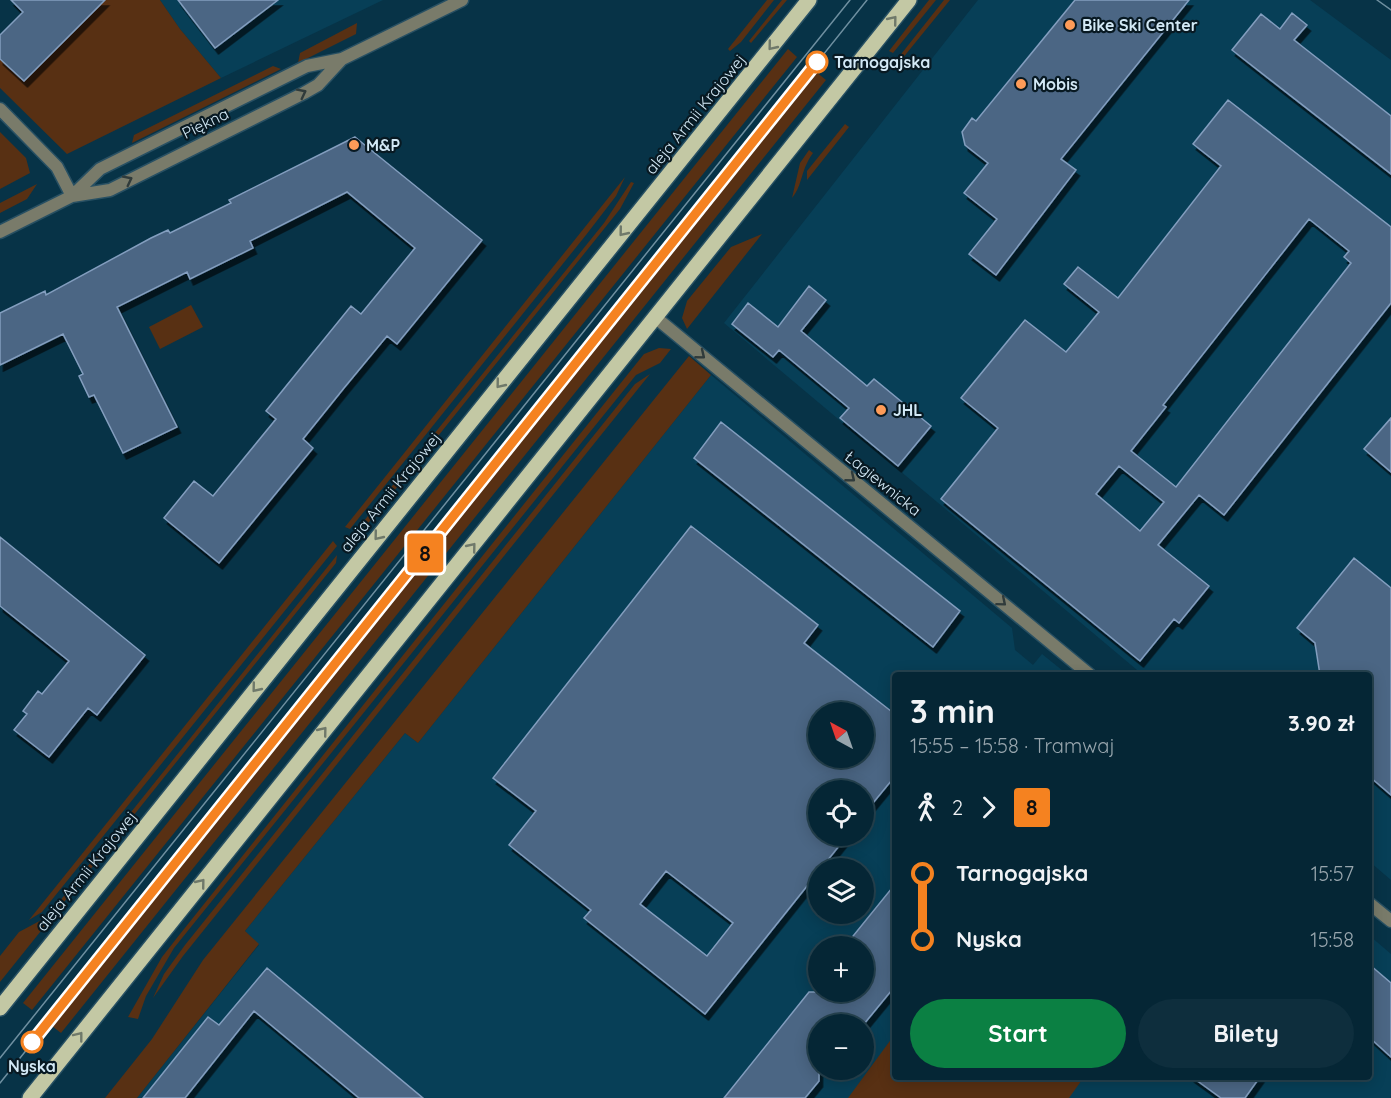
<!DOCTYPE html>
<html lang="pl">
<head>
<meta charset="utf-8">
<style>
	:root { --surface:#052635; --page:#0e2e3d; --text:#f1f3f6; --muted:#97a5ad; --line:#264350; --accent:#0b8043 }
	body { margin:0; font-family:Quicksand,sans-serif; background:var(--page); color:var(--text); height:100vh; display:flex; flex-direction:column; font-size:22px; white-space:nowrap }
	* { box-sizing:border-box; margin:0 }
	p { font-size:20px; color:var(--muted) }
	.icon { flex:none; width:33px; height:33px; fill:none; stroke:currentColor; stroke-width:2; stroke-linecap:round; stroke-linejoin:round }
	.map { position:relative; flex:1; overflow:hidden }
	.details { position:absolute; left:892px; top:672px; width:480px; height:408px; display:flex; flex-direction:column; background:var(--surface); border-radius:6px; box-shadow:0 3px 15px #0003,0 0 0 2px var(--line) }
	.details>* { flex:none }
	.badge { padding:0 12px; border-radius:4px; font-size:21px; line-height:39px }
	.needle { width:39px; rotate:320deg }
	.tools { position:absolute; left:808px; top:702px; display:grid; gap:12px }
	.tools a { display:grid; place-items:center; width:66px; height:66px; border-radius:50%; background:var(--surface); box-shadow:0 3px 15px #0003,0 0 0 2px var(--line); font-size:30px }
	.map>.badge { position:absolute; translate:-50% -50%; box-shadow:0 0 0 3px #fff }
	.legs { display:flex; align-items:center; gap:9px; height:66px; padding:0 18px; font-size:20px }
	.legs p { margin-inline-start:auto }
	.summary { display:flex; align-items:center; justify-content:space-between; height:102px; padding:0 18px }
	h1 { font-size:33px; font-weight:700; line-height:45px }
	.action { display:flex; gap:12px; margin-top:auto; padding:12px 18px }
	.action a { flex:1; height:69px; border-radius:36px; background:var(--accent); color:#fff; font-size:24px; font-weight:700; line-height:69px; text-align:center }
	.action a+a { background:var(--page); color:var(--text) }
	ul { padding:0 18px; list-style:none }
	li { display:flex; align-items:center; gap:21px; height:66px; font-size:22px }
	li i { display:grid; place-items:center; width:9px; height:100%; margin:0 8px; background:currentColor }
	li i::after { content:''; width:15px; height:15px; margin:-8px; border:4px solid; border-radius:50%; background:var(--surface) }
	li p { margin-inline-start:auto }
	li:first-child i { background:linear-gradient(#0000 50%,currentColor 0) }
	li:last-child i { background:linear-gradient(currentColor 50%,#0000 0) }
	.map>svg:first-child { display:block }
	.built { fill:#073f57; fill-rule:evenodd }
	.green { fill:#583013 }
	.building { fill:#4c6684; stroke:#839ebf; stroke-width:1.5; fill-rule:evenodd; filter:url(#shadow) }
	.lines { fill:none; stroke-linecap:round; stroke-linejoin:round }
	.minor-casing { stroke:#285063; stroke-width:15 }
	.primary-casing { stroke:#285063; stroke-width:18 }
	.minor { stroke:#797b6a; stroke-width:12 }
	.primary { stroke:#c3c8a4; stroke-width:15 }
	.tram { stroke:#6e8fa0; stroke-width:1.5 }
	.oneway { stroke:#6f796a }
	.oneway2 { stroke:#303b3b }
	.line-1-casing { stroke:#fff; stroke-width:14 }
	.line-1 { stroke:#f58220; stroke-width:9 }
	.poi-dot { fill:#fe9b58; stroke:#081922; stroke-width:2 }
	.stop-1-dot { fill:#fff; stroke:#f58220; stroke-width:3 }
	.labels { text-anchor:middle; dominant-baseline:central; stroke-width:4.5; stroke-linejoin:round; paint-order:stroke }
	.poi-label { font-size:16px; font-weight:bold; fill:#d3e9f6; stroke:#081922; text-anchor:start }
	.stop-label { font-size:16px; font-weight:bold; fill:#d3e9f6; stroke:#081922; text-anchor:start }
	.street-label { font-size:16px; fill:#d3e9f6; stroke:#081922 }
</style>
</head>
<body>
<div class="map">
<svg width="1391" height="1098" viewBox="0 0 1391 1098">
	<defs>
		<filter id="shadow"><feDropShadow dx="3.5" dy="6" stdDeviation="0" flood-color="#0009"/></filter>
	</defs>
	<rect width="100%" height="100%" fill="#073347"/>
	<path class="built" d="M160,0H383L221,78L180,29Z
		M978,0H1310L1391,60V880L1370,862V675H1143L724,323Z
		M711,375L1012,628L1015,650L1033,665L1042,654L1068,675H896V1077H1370V936L1391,954V1098H137L259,945L245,931L405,733L418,743ZM819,712H864V758H819ZM819,790H864V836H819ZM819,868H864V914H819ZM819,946H864V992H819ZM819,1024H864V1070H819Z"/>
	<path class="green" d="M104,0H160L180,29L221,78L67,154L0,88V59L24,81Z
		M767,0H774L741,42L730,51L728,49Z
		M782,0H787L751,43L749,41Z
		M929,0H936L893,53L889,51Z
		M944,0H950L902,59L898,58Z
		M357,23L356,34L298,63L300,53Z
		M788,49L797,57L32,1010L23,1003Z
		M273,66L281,69L132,143L134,135Z
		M815,71L826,80L61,1033L52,1026Z
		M845,124L849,127L807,180V171Z
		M0,132L26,158L30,173L0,189Z
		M809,150L813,153C800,171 803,185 792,198L800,163Z
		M625,177L616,196L586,235L350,529L345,527Z
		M631,182L634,183L620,209L366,526L359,527L604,223Z
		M37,184L27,199L0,213V203Z
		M762,234L687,329L682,318L687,301L731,247Z
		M191,305L203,327L160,349L149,327Z
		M659,348L671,349L660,363L636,375L174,948L146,996L138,1019L128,1017L162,957L180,934L644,354Z
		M689,356L711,375L418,743L405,733L245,931L259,944L137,1098H105L152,1039L203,960Z
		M650,374L183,956L153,998L164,974L185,945L635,384Z
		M333,541L337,546L42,912L29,920Z
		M337,555L336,563L0,982V956L19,932L47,917Z
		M895,1034L896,1077H1084L1069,1098H848Z"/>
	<path class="building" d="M11,0H105L24,81L0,59V35L23,12Z
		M178,0H278L215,48Z
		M1075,0H1189L1061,159L1076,170L996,275L969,254L997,219L964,193L988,163L965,145L962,132L972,118L976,121Z
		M1292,13L1307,25L1294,40L1391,116V174L1232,50L1261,14L1280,29Z
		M1228,100L1391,227V303L1224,515L1199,495L1158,545L1209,586L1179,623L1174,619L1140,661L941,499L998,428L961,398L1025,320L1066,352L1099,312L1064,284L1078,267L1118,298L1221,166L1193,144ZM1309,219L1349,251L1344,257L1351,263L1176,487L1131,451L1166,407L1163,405ZM1119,466L1164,502L1140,531L1096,494Z
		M355,137L482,240L397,344L387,336L344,388L303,439L313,448L219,563L164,518L194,481L213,496L276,419L266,411L308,359L351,306L361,314L415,248L347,192L250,241L253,248L190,279L187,272L117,307L177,427L123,453L94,395L89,397L79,376L83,374L63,334L0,365V313L45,291L46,295L151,238L168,230L170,233L231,203L229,200Z
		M809,286L826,300L801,331L867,386L874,379L931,426L898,466L840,418L849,408L779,350L773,357L732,324L748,303L778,327Z
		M1391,418V472L1364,449Z
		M721,422L960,611L933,647L694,458Z
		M691,526L818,625L804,643L896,715V775L864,814V790H819V836H847L705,1014L584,918L591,910L509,845L536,811L493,778ZM819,712H864V758H819ZM666,871L733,923L707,956L640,904Z
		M0,537L145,655L97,715L88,708L49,757L14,730L27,714L23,711L38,691L42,694L69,661L0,606Z
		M1354,558L1391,588V795L1370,777V675H1320L1315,643L1297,628Z
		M896,883V985L864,1024H819V1081L805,1098H724L809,992H864V946H845Z
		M1370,965L1391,983V1057L1370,1038Z
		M267,968L423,1098H359L254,1011L185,1098H143L208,1017L219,1025Z
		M1192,1077H1260L1245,1098H1221Z"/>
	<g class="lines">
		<defs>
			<path id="minor" d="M0,109L57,167L72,196
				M72,196L100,169L307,66L342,59L462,0
				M0,232L72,196L110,190L304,93L318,85L342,59
				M655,317L1090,675
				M1370,904L1391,921"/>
			<path id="primary" d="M0,1008L809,0
				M30,1098L909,0"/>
		</defs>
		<use href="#minor" class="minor-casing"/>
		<use href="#primary" class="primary-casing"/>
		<use href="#minor" class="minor"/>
		<use href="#primary" class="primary"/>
		<path class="tram" d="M1377,0L1391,10
			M0,1058L850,0
			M0,1083L867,0"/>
	</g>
	<defs><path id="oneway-chevron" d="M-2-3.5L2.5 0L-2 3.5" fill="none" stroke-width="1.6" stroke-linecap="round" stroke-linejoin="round" transform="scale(1.5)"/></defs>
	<g class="oneway">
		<use href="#oneway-chevron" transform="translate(893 20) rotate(-51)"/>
		<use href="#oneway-chevron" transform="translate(772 46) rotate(129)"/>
		<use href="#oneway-chevron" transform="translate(623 232) rotate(129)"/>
		<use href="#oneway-chevron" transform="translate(500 384) rotate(129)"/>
		<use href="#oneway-chevron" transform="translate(378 536) rotate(129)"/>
		<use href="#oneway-chevron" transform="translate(472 547) rotate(-51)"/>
		<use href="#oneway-chevron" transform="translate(256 688) rotate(129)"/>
		<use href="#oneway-chevron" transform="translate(323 731) rotate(-51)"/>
		<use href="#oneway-chevron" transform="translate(201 883) rotate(-51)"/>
		<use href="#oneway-chevron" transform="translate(79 1036) rotate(-52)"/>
	</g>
	<g class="oneway2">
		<use href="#oneway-chevron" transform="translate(302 93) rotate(-27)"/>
		<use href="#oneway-chevron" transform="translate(128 180) rotate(-27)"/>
		<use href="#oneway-chevron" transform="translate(701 355) rotate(39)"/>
		<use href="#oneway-chevron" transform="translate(851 478) rotate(39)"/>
		<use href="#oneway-chevron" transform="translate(1002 602) rotate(40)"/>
	</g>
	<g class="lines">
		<defs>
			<path id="line-1" d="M32,1042L817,62"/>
		</defs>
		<use href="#line-1" class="line-1-casing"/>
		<use href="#line-1" class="line-1"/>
	</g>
	<g class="poi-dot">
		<circle cx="1070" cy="25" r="6"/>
		<circle cx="1021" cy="84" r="6"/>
		<circle cx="354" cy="145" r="6"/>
		<circle cx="881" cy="410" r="6"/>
	</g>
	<g class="stop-1-dot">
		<circle cx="817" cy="62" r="10"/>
		<circle cx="32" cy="1042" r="10"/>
	</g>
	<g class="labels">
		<g class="poi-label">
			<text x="1082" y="25">Bike Ski Center</text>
			<text x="1033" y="84">Mobis</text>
			<text x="366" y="145">M&amp;P</text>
			<text x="893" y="410">JHL</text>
		</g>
		<g class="stop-label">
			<text x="834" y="62">Tarnogajska</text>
			<text x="32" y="1066" text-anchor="middle">Nyska</text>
		</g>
		<g class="street-label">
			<text transform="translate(695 114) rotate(-51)">aleja Armii Krajowej</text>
			<text transform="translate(205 123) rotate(-26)">Piękna</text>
			<text transform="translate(883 483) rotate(39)">Łagiewnicka</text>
			<text transform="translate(390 492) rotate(-51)">aleja Armii Krajowej</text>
			<text transform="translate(86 871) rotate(-51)">aleja Armii Krajowej</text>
		</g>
	</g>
</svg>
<div class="tools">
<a><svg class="needle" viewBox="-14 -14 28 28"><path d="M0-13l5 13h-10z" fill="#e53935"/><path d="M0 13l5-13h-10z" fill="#97a5ad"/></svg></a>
<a><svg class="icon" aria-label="locate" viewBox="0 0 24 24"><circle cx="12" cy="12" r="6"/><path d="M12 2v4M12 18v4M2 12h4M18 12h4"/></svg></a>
<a><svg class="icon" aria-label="layers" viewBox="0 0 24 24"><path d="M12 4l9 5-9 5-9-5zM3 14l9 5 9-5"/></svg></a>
<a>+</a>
<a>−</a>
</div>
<b class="badge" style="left:425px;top:553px;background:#f58220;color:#111">8</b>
<section class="details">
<div class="summary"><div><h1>3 min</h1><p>15:55 – 15:58 · Tramwaj</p></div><b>3.90 zł</b></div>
<div class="legs"><svg class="icon" aria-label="walk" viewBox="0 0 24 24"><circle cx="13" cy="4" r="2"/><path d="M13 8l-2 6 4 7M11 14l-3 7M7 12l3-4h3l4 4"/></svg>2<svg class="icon" aria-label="forward" viewBox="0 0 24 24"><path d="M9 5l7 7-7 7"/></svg><b class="badge" style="background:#f58220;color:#111">8</b></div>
<ul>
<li><i style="color:#f58220"></i><b>Tarnogajska</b><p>15:57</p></li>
<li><i style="color:#f58220"></i><b>Nyska</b><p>15:58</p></li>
</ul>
<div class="action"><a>Start</a><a>Bilety</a></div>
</section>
</div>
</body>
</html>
